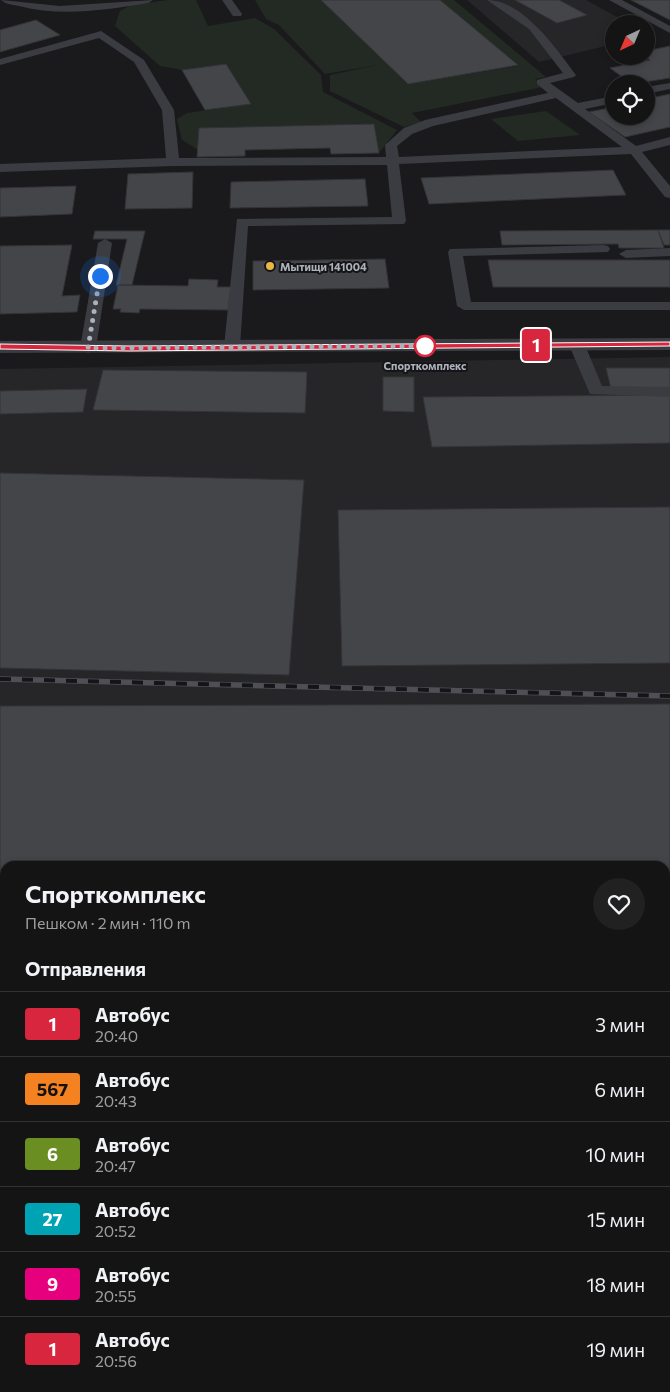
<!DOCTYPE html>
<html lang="ru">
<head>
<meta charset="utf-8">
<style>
	:root { --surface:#141415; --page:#212122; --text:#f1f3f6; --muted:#9d9ea0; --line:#333334 }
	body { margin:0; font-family:Commissioner,sans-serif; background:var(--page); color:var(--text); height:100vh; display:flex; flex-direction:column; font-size:19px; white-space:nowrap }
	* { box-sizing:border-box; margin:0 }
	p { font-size:16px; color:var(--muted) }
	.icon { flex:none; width:28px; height:28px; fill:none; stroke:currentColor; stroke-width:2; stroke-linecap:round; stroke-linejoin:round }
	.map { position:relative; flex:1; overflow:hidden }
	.details { position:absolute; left:0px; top:861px; width:670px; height:531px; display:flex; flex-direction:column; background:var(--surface); border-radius:15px 15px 0 0; box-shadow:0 2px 8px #0003,0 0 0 1px var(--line) }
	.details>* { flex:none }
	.badge { padding:0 10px; border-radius:4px; font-size:18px; line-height:32px }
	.needle { width:32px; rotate:224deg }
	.tools { position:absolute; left:605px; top:15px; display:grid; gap:10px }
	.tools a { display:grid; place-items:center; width:50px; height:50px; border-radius:50%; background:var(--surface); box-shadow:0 2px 8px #0003,0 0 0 1px var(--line); font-size:25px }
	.you { position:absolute; width:25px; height:25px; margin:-12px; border:4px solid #fff; border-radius:50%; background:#1a73e8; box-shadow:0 0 0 8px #1a73e833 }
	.map>.badge { position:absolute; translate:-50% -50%; box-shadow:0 0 0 2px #fff }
	h2 { padding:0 25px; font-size:19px; line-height:45px }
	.round { display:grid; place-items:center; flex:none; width:52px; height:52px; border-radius:26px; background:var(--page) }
	.head { display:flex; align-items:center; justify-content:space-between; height:85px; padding:0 25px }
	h1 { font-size:24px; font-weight:700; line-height:38px }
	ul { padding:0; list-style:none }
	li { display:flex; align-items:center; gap:15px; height:65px; padding:0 25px; border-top:1px solid var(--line) }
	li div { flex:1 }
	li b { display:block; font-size:19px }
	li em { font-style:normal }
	li .badge { min-width:55px; font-weight:700; text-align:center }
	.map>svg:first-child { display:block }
	.built { fill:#262629; fill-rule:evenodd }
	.green { fill:#222a23 }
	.building { fill:#444549; stroke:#343438 }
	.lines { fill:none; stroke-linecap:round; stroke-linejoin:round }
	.service { fill:#3b3c41; fill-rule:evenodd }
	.tertiary { fill:#3b3c41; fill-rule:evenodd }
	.rail-far1-casing { stroke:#4e5056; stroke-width:5.5 }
	.rail-casing { stroke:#4e5056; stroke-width:7 }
	.rail-far1 { stroke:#151517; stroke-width:4; stroke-dasharray:11; stroke-linecap:butt }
	.rail { stroke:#151517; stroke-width:5; stroke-dasharray:14; stroke-linecap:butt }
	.line { fill:#d7263d; stroke:#fff }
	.walk { stroke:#adb1bb; stroke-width:5; stroke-dasharray:0 9 }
	.poi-dot { fill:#e8b846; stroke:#151517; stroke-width:2 }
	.stop-dot { fill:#fff; stroke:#d7263d; stroke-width:2.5 }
	.labels { text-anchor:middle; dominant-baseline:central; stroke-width:4; stroke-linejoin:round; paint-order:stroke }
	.far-poi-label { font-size:11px; font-weight:bold; fill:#adb1bb; stroke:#151517; text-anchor:start }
	.far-stop-label { font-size:11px; font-weight:bold; fill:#adb1bb; stroke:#151517 }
</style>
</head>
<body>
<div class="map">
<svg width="670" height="1392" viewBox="0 0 670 1392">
	<rect width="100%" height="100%" fill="#1a1a1c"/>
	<path class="built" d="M467,0H586L630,24H614V44L539,62Z
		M670,357V1392H0V369ZM5,866H665V1388H5Z"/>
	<path class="green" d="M168,0H196L208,26L255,18L274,29L321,75L323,92L397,130L379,153L374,124L199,128L198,150L182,140L177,119L187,113L251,104L226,64L182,70L160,66L115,26L120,11L131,5Z
		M255,0H321L408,84L518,66L440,0H454L546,77L535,79L543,87L412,113L421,122L404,127L330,91V75L378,65L325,74L279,25L266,19Z
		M546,111L580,135L518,141L491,119Z"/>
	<path class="building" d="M321,0H440L518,65L408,84Z
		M515,0H559L587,15L557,23Z
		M631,0H670V20Z
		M36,20L60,35L0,52V30Z
		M670,46V78L632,84L610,68L650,60L644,56H646V51Z
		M226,64L251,104L205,110L182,70Z
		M670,94V127L625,137L589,112L614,107V116H646V99Z
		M374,124L379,153L331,154L330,148L245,150V156L197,157L199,128Z
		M613,170L626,195L429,204L421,178Z
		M193,172L192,208L125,209L128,174Z
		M365,179L368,206L230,208L231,182Z
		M76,186L72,214L0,217V188Z
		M658,230H670V245H664Z
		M658,230L664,248H619L618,244L502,245L500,231Z
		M95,231H145L132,285H116L127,239H93Z
		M72,245L62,296L80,295L77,312L0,314V246Z
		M385,259L389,288L253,290V261Z
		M488,260H670V287H493Z
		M189,279L218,280L217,287H231L228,310L140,309L139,313L120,312L121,309H113L118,285L188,286Z
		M606,368H670V389H611Z
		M103,370L307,372L305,413L93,410Z
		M383,377H414V412L383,411Z
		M87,389L83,412L0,414V391Z
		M670,395V443L432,447L423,397Z
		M0,473L304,480L289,675L0,668Z
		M670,507V663L342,666L338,510Z
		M670,704V918H665V866H5V920H0V706Z
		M0,1031H5V1178H0Z"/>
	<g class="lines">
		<path class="service" d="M1,0L60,6L153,0L148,3C105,10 62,17 19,6C13,5 5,4 1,0Z
			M222,0H232L242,14L241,16H233Z
			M487,0C523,0 556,48 576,75L574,77L550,83L578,103L614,96V103L585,109L636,146L670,137V145L642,152L670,186V198L665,197L631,154L399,164L406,221L404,224L248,226L240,347L232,352L224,347L237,219L392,217L387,165L173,166L0,172V164L166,158L162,110L134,62L99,38L0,65V59L101,31L144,60L174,110L179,158L386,157L385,145L404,128L425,120L548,93L537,84V80L563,73L529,29ZM556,98L622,147L399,157L397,146L412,134L433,126Z
			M609,0H622L670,26V33Z
			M670,83V89L646,94V87Z
			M105,239L112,243L96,348L88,353L80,348L98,243Z
			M603,245L608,246L610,249L608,252L463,256L471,302H670V310H464L457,306L448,252L450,249Z
			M670,248V256L626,258L619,254L626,250Z
			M577,340L585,345L602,386L670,387V397L590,394L569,345Z"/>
		<path class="tertiary" d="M670,338V350L0,353V341Z"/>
		<defs>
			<path id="rail-far1" d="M0,679L670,696"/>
			<path id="rail" d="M665,1185L670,1179
				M501,1392L504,1388"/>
		</defs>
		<use href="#rail-far1" class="rail-far1-casing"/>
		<use href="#rail" class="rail-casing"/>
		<use href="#rail-far1" class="rail-far1"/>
		<use href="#rail" class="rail"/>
	</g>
	<path class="line" d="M670,342V346L129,351L0,349V344L129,346Z"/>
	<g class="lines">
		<path class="walk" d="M100,276L88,348L425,346"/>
	</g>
	<circle class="poi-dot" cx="270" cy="266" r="5"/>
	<circle class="stop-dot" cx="425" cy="346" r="10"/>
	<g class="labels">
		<g class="far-poi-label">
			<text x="280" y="266">Мытищи 141004</text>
		</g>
		<g class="far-stop-label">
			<text x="425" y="365">Спорткомплекс</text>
		</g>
	</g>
</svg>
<div class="tools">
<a><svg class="needle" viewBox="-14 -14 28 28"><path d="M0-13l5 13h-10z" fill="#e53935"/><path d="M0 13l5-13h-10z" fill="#9d9ea0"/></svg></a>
<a><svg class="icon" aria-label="locate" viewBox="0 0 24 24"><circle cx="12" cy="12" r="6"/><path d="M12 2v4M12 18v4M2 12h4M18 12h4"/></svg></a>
</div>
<div class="you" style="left:100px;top:276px"></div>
<b class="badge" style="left:536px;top:345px;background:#d7263d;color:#fff">1</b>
<section class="details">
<div class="head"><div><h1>Спорткомплекс</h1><p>Пешком · 2 мин · 110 m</p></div><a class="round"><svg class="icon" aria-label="heart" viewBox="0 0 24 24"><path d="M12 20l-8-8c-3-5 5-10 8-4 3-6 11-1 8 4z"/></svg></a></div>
<h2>Отправления</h2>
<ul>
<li><span class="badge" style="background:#d7263d;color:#fff">1</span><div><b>Автобус</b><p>20:40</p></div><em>3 мин</em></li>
<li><span class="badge" style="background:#f58220;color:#111">567</span><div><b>Автобус</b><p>20:43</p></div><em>6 мин</em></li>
<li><span class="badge" style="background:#6b8e23;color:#fff">6</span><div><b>Автобус</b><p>20:47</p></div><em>10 мин</em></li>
<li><span class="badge" style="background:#00a3b4;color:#fff">27</span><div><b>Автобус</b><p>20:52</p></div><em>15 мин</em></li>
<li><span class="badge" style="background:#e6007e;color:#fff">9</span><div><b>Автобус</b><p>20:55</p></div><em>18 мин</em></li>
<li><span class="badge" style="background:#d7263d;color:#fff">1</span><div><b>Автобус</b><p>20:56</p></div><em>19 мин</em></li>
</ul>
</section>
</div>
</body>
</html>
